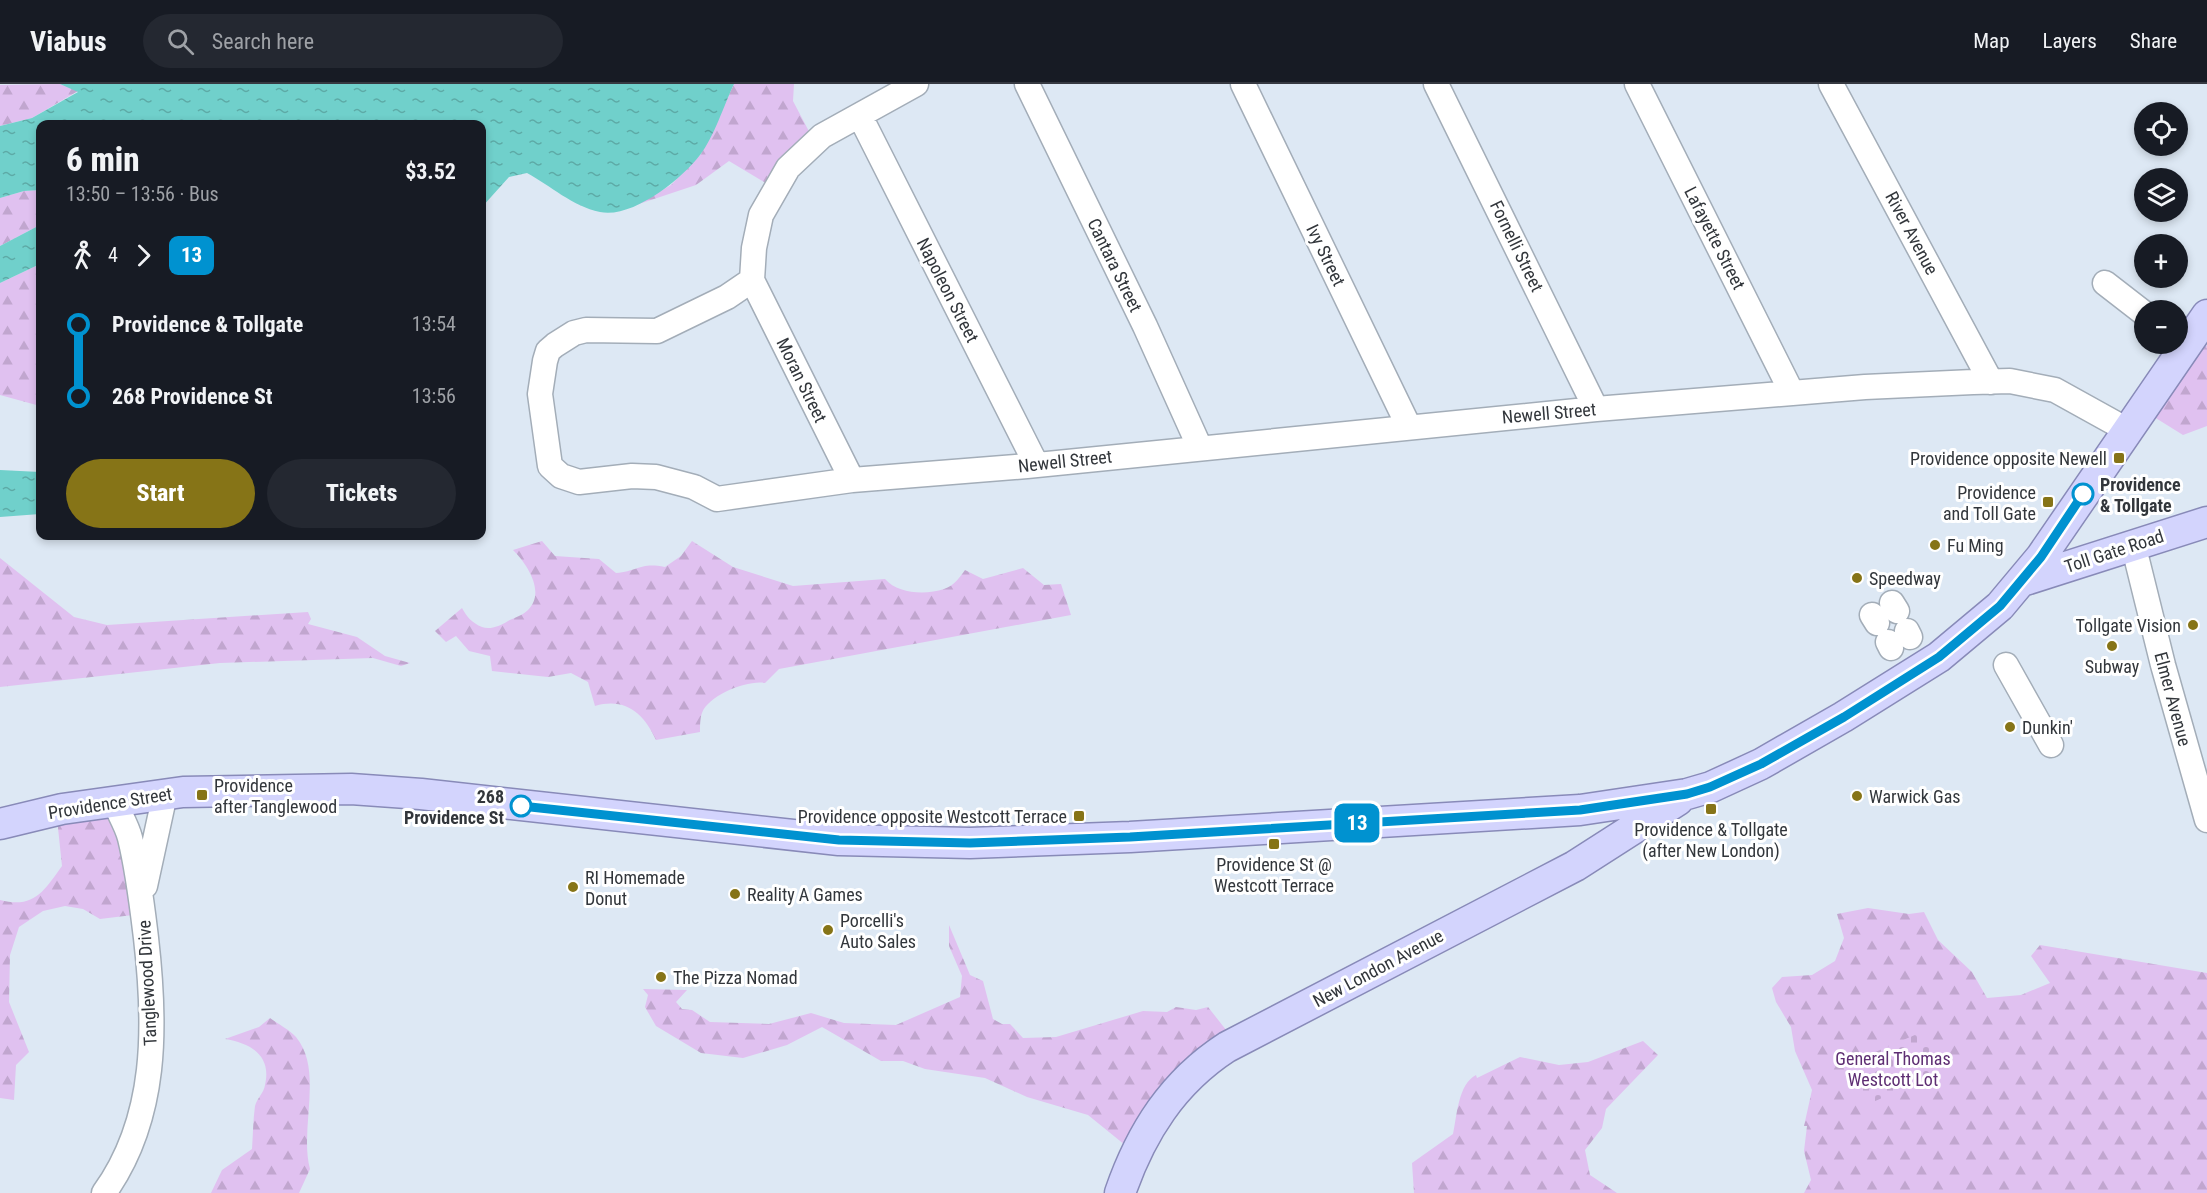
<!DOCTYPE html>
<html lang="en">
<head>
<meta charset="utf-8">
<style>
	:root { --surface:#171b24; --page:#242831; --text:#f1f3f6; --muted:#9ea1a6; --line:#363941; --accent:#867417 }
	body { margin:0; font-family:"Roboto Condensed",sans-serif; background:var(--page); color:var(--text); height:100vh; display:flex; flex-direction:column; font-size:22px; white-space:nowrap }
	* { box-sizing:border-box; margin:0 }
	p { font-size:20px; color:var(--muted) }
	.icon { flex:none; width:33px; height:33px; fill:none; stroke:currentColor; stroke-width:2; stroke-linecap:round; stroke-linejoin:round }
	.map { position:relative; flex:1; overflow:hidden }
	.sheet { position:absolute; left:36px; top:36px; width:450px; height:420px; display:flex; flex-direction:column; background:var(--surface); border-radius:12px; box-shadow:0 3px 9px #0003 }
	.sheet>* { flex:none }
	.badge { padding:0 12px; border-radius:9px; font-size:21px; line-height:39px }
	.fabs { position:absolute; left:2134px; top:18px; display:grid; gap:12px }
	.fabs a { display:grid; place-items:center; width:54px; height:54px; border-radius:50%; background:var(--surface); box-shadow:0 3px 9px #0003; font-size:30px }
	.map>.badge { position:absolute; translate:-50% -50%; box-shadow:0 0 0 3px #fff }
	.legs { display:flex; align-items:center; gap:9px; height:66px; padding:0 30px; font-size:20px }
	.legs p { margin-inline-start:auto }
	.head { display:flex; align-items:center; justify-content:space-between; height:102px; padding:0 30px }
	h1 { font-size:33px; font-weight:800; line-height:45px }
	.action { display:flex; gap:12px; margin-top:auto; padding:12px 30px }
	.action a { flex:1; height:69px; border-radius:36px; background:var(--accent); color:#fff; font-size:24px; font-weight:800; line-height:69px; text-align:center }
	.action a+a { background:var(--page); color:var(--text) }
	ul { padding:0 30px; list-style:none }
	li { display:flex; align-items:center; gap:21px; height:72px; font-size:22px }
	li i { display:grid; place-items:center; width:9px; height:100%; margin:0 8px; background:currentColor }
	li i::after { content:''; width:15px; height:15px; margin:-8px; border:4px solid; border-radius:50%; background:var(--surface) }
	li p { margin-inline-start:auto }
	li:first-child i { background:linear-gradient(#0000 50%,currentColor 0) }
	li:last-child i { background:linear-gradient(currentColor 50%,#0000 0) }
	header { display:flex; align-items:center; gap:36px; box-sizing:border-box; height:84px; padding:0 30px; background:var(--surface); border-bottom:2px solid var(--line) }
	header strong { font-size:28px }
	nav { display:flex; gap:33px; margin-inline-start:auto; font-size:21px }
	.search { width:420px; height:54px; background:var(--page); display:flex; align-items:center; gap:15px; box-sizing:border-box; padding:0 21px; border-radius:33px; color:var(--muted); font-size:22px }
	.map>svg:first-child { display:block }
	.forest { fill:url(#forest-firs) }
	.cemetery { fill:url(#cemetery-stones) }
	.water { fill:url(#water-ripples) }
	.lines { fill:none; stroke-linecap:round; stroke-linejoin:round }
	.minor-casing { stroke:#a3adb8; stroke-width:27 }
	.major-casing { stroke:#888ab8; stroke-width:33 }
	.minor { stroke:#fff; stroke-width:24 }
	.major { stroke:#d3d4fd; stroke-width:30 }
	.line-1-casing { stroke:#fff; stroke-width:14 }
	.line-1 { stroke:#0092d0; stroke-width:9 }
	.poi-dot { fill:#867417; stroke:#fff; stroke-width:2 }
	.stop-1-dot { fill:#fff; stroke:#0092d0; stroke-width:3 }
	.labels { text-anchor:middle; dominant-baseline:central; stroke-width:6; stroke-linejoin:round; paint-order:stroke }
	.street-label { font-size:18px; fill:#32363b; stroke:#fff }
	.poi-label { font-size:18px; fill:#32363b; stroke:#fff; text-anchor:start }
	.stop-label { font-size:18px; font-weight:bold; fill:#32363b; stroke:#fff; text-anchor:start }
	.park-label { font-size:18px; fill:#5e2e73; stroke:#fff }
</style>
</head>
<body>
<header>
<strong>Viabus</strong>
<div class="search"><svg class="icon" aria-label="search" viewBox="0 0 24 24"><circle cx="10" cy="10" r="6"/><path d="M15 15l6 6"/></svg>Search here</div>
<nav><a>Map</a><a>Layers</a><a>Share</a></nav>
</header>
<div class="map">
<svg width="2207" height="1109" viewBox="0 0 2207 1109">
	<defs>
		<pattern id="forest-firs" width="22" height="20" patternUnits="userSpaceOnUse" patternTransform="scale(1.5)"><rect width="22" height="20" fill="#e0c1f0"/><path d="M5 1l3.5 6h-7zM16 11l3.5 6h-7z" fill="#c1a6cf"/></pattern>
		<pattern id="cemetery-stones" width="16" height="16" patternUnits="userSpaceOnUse" patternTransform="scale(1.5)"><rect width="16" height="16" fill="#e0c1f0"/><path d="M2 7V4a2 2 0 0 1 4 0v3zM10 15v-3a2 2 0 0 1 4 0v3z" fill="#c1a6cf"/></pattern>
		<pattern id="water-ripples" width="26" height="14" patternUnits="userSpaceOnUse" patternTransform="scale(1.5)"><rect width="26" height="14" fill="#70d0cb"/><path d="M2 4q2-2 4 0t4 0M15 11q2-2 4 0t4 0" fill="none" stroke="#5daaa6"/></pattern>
	</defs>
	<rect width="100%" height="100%" fill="#dde8f4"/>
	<path class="forest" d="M60,0L78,7L32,34L0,42V1Z
		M734,0H794L793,17L813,55L774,104L729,77L696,101L636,121L671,101L701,70Z
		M40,106V141L0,162V114L24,107Z
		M40,180V322L0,311V199Z
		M2199,256L2207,262V342L2183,351L2146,328Z
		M542,457L555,472L599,475L616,489C639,487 640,478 665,483L681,472L692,457L733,483L793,502L885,495C898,510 926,511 944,505C954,502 960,493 965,486L983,495L1023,484L1044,501L1061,500L1071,531L779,585L765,599C747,596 709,611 702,629C700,634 700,643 700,648L656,656C644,630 626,613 595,622L588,598L571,589L548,593L492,587L490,572L469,567L456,552L446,558L435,547L462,524C467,533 472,539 482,543C490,546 500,542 508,537C514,534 523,531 528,526C546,508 527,480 513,466Z
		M0,474L74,533L107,541L308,528L311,535L308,540L357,553L385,572L410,579L401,582L373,574L220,579L0,603Z
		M115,716L141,830L100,835L83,825L65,822L43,827L19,843L10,871L9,918L29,968L16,981L14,1016L0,1014V816C34,825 44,807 62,782L56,725Z
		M1868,824L1909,830L1924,828L1938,856L1972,888L1987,914L2021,911L2050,899L2031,872L2040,861L2207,889V1109H1804L1811,1096L1804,1067L1807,1042H1804L1812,1006L1795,967L1791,943L1776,918L1772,904L1782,893L1812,891L1835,877L1844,854L1837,830Z
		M949,841L970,891L983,897L993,935L1002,940H1010L1023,954L1056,953L1143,927L1167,928L1176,923L1196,926L1208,923L1234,956L1125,1061L1088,1031L1027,1013L985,994L925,985L903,977H881L822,943L787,961L743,974L701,969L656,942L645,923L648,911L643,905L687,906L676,918L682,925L692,926L710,938L769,940L811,929L844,939L896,941L960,913L962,892L949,862Z
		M270,934C278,940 290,946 296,953C324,987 299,1044 310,1085L299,1109H211L222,1086L252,1065C253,1051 253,1036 255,1022C257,1014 264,1009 265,1001C272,971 250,959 225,955L259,943Z
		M1643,957L1658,971L1606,1025L1602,1044L1585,1066L1590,1091L1617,1109H1414L1412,1079L1453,1050C1457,1032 1458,1000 1476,991L1477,994L1520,973L1559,981L1588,978Z"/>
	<path class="cemetery" d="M1924,947L1944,987L1866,1021L1850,979Z"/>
	<path class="water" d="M60,0H734C724,21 714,53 700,71C682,95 632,135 600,128C572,122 551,102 527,89L509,93L482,123V40H40V106L24,107L0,114V42L32,34L78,8Z
		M40,141V180L0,199V162Z
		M0,386L40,388V430L0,433Z"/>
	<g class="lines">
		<defs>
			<path id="minor" d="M916,0L822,52L788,84L761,131L754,164L752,196L727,213L657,247L586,246L574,249L555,261L548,267L545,277L540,310L550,382L561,392L579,398L632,392L656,393L694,403L717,415L852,396L1027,382L1596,325L1865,303L1973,298L2010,297L2055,306L2129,347
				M1027,0L1145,242L1200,364
				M1243,0L1409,343
				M1436,0L1596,325
				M1637,0L1792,309
				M1831,0L1991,298
				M860,32L1036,380
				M752,196L852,396
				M2105,199L2145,230
				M2133,460L2163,581L2207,736
				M1892,519L1897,527
				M1872,531L1877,539
				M1907,547L1910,553
				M1888,558L1891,564
				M2006,581L2051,661
				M145,802L165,710
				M104,1109C158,1034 156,941 146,854C142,821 138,786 130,754C127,742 119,729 114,717"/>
			<path id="major" d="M2022,497L2207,438
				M0,740L62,725L183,708L351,705L421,710L839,756L970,759L1130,753L1580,726L1687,710L1711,703L1761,680L1843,633L1939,573L2000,522L2041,473L2207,231
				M1120,1109C1141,1048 1173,998 1227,963L1575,782L1678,716"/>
		</defs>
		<use href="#minor" class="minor-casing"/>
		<use href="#major" class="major-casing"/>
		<use href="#minor" class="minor"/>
		<use href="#major" class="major"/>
	</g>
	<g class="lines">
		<defs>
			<path id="line-1" d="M521,722L839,756L970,759L1130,753L1580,726L1687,710L1710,703L1761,680L1844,633L1939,573L2000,522L2041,473L2083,410"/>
		</defs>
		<use href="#line-1" class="line-1-casing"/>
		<use href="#line-1" class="line-1"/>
	</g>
	<g class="poi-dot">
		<rect x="2113" y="368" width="12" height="12" rx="3"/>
		<rect x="2042" y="412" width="12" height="12" rx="3"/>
		<circle cx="1935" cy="461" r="6"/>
		<circle cx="1857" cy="494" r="6"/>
		<circle cx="2193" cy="541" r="6"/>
		<circle cx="2112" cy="562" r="6"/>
		<circle cx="2010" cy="643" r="6"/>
		<rect x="196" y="705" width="12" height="12" rx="3"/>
		<circle cx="1857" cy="712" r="6"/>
		<rect x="1705" y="719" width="12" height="12" rx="3"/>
		<rect x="1073" y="726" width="12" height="12" rx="3"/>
		<rect x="1268" y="754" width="12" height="12" rx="3"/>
		<circle cx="573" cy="803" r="6"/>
		<circle cx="735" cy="810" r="6"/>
		<circle cx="828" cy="846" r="6"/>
		<circle cx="661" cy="893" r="6"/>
	</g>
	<g class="stop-1-dot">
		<circle cx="2083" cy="410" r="10"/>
		<circle cx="521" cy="722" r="10"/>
	</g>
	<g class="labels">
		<g class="street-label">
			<text transform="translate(1912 149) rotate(62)">River Avenue</text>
			<text transform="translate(1715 154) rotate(63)">Lafayette Street</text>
			<text transform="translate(1517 162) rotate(64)">Fornelli Street</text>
			<text transform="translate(1326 171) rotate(64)">Ivy Street</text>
			<text transform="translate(1115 181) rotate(64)">Cantara Street</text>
			<text transform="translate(948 206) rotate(63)">Napoleon Street</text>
			<text transform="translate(802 296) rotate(64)">Moran Street</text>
			<text transform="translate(1549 329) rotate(-5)">Newell Street</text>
			<text transform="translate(1065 377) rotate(-6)">Newell Street</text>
			<text transform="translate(2114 467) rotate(-18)">Toll Gate Road</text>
			<text transform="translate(2173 615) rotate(75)">Elmer Avenue</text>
			<text transform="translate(110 719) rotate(-9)">Providence Street</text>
			<text transform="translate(1378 884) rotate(-28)">New London Avenue</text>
			<text transform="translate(147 899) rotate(-93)">Tanglewood Drive</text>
		</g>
		<g class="poi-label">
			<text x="2107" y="374" text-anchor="end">Providence opposite Newell</text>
			<text x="2036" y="408" text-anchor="end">Providence<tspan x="2036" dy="21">and Toll Gate</tspan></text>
			<text x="1947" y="461">Fu Ming</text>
			<text x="1869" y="494">Speedway</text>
			<text x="2181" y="541" text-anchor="end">Tollgate Vision</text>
			<text x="2112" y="582" text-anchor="middle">Subway</text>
			<text x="2022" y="643">Dunkin'</text>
			<text x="214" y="701">Providence<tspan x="214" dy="21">after Tanglewood</tspan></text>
			<text x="1869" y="712">Warwick Gas</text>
			<text x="1067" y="732" text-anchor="end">Providence opposite Westcott Terrace</text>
			<text x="1711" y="745" text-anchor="middle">Providence &amp; Tollgate<tspan x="1711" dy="21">(after New London)</tspan></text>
			<text x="1274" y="780" text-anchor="middle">Providence St @<tspan x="1274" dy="21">Westcott Terrace</tspan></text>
			<text x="585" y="793">RI Homemade<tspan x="585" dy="21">Donut</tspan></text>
			<text x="747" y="810">Reality A Games</text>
			<text x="840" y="836">Porcelli's<tspan x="840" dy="21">Auto Sales</tspan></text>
			<text x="673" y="893">The Pizza Nomad</text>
		</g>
		<g class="stop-label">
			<text x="2100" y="400">Providence<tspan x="2100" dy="21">&amp; Tollgate</tspan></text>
			<text x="504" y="712" text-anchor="end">268<tspan x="504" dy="21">Providence St</tspan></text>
		</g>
		<g class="park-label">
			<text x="1893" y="974">General Thomas<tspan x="1893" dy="21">Westcott Lot</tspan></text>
		</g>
	</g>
</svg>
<div class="fabs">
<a><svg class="icon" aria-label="locate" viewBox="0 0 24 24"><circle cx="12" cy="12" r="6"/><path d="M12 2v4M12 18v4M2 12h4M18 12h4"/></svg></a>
<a><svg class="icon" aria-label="layers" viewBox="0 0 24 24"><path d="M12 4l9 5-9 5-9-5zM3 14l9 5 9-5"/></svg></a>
<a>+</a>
<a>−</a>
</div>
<b class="badge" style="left:1357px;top:739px;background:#0092d0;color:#fff">13</b>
<section class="sheet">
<div class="head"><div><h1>6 min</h1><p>13:50 – 13:56 · Bus</p></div><b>$3.52</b></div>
<div class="legs"><svg class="icon" aria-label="walk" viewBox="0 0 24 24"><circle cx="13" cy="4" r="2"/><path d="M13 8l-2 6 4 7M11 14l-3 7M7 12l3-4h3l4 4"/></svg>4<svg class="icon" aria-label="forward" viewBox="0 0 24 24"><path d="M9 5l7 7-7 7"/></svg><b class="badge" style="background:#0092d0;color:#fff">13</b></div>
<ul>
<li><i style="color:#0092d0"></i><b>Providence &amp; Tollgate</b><p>13:54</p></li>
<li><i style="color:#0092d0"></i><b>268 Providence St</b><p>13:56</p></li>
</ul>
<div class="action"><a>Start</a><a>Tickets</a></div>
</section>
</div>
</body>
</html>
